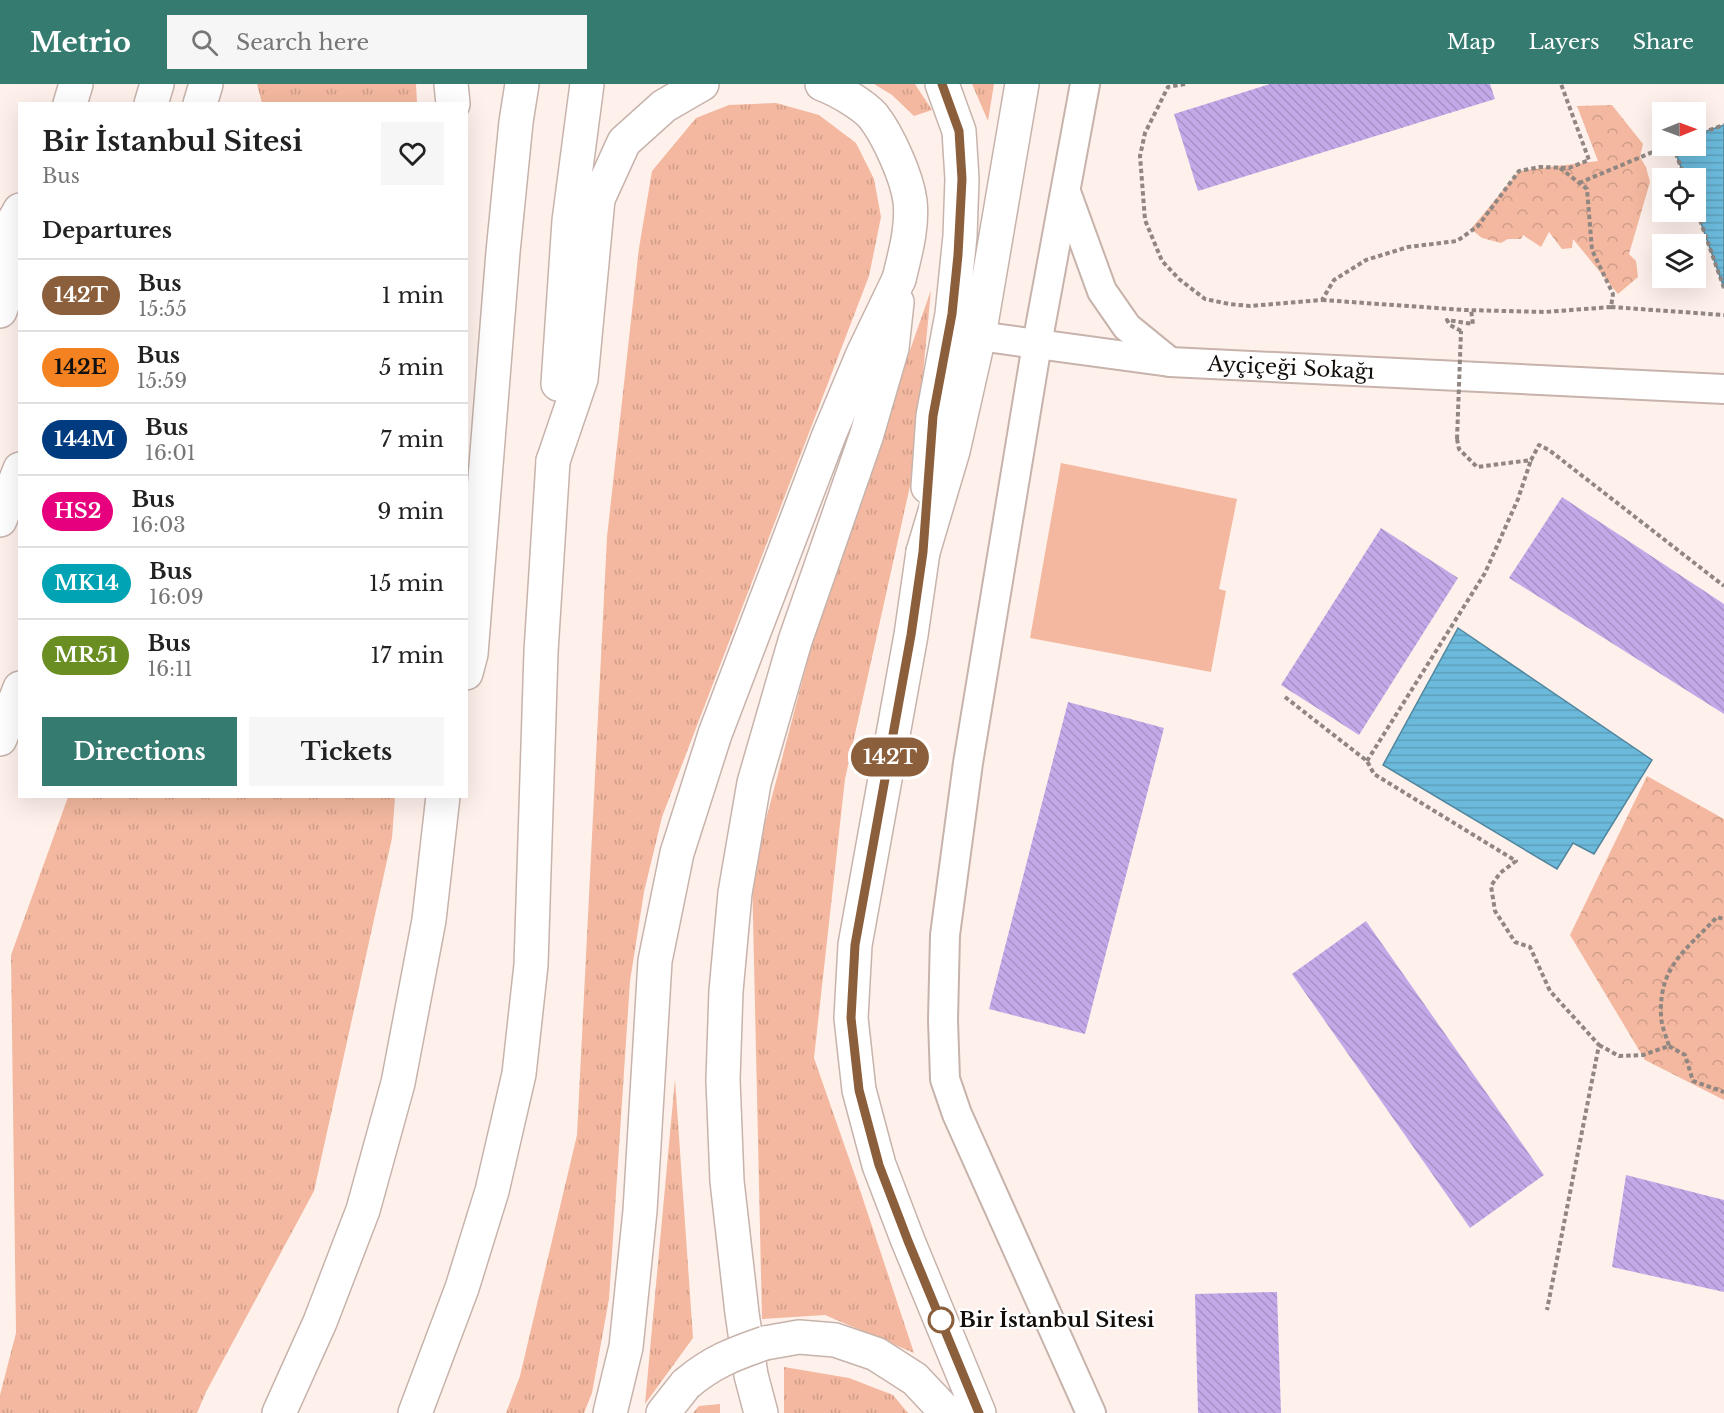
<!DOCTYPE html>
<html lang="en">
<head>
<meta charset="utf-8">
<style>
	:root { --surface:#fff; --page:#f6f6f6; --text:#222; --muted:#767676; --line:#e0e0e0; --accent:#367b70 }
	body { margin:0; font-family:"Libre Baskerville",serif; background:var(--page); color:var(--text); height:100vh; display:flex; flex-direction:column; font-size:22px; white-space:nowrap }
	* { box-sizing:border-box; margin:0 }
	p { font-size:20px; color:var(--muted) }
	.icon { flex:none; width:33px; height:33px; fill:none; stroke:currentColor; stroke-width:2; stroke-linecap:round; stroke-linejoin:round }
	.map { position:relative; flex:1; overflow:hidden }
	.panel { position:absolute; left:18px; top:18px; width:450px; height:696px; display:flex; flex-direction:column; background:var(--surface); border-radius:0px; box-shadow:0 6px 24px #0002 }
	.panel>* { flex:none }
	.badge { padding:0 12px; border-radius:20px; font-size:21px; line-height:39px }
	.needle { width:39px; rotate:89deg }
	.fabs { position:absolute; left:1652px; top:18px; display:grid; gap:12px }
	.fabs a { display:grid; place-items:center; width:54px; height:54px; border-radius:0px; background:var(--surface); box-shadow:0 6px 24px #0002; font-size:30px }
	.map>.badge { position:absolute; translate:-50% -50%; box-shadow:0 0 0 3px #fff }
	h2 { padding:0 24px; font-size:22px; line-height:54px }
	.round { display:grid; place-items:center; flex:none; width:63px; height:63px; border-radius:0px; background:var(--page) }
	.overview { display:flex; align-items:center; justify-content:space-between; height:102px; padding:0 24px }
	h1 { font-size:28px; font-weight:700; line-height:45px }
	.button { display:flex; gap:12px; margin-top:auto; padding:12px 24px }
	.button a { flex:1; height:69px; border-radius:0px; background:var(--accent); color:#fff; font-size:24px; font-weight:700; line-height:69px; text-align:center }
	.button a+a { background:var(--page); color:var(--text) }
	ul { padding:0; list-style:none }
	li { display:flex; align-items:center; gap:18px; height:72px; padding:0 24px; border-top:2px solid var(--line) }
	li div { flex:1 }
	li b { display:block; font-size:22px }
	li em { font-style:normal }
	li .badge { min-width:66px; font-weight:700; text-align:center }
	header { display:flex; align-items:center; gap:36px; box-sizing:border-box; height:84px; padding:0 30px; background:var(--accent); color:#fff }
	header strong { font-size:28px }
	nav { display:flex; gap:33px; margin-inline-start:auto; font-size:21px }
	.search { width:420px; height:54px; background:var(--page); display:flex; align-items:center; gap:15px; box-sizing:border-box; padding:0 21px; border-radius:0px; color:var(--muted); font-size:22px }
	.map>svg:first-child { display:block }
	.grass { fill:url(#grass-tufts) }
	.forest { fill:url(#forest-crowns) }
	.pitch { fill:#f3b89f }
	.water { fill:url(#water-rules); stroke:#51869d; stroke-width:1.5 }
	.building { fill:url(#building-back-hatch) }
	.lines { fill:none; stroke-linecap:round; stroke-linejoin:round }
	.minor-casing { stroke:#c7b3ab; stroke-width:32 }
	.primary-casing { stroke:#c7b3ab; stroke-width:36 }
	.trunk-casing { stroke:#c7b3ab; stroke-width:36 }
	.motorway-casing { stroke:#c7b3ab; stroke-width:36 }
	.path { stroke:#908682; stroke-width:4; stroke-dasharray:4.5 3; stroke-linecap:butt }
	.minor { stroke:#fff; stroke-width:28 }
	.primary { stroke:#fff; stroke-width:33 }
	.trunk { stroke:#fff; stroke-width:33 }
	.motorway { stroke:#fff; stroke-width:33 }
	.primary-bridge-casing { stroke:#c7b3ab; stroke-width:36; stroke-linecap:butt }
	.path-bridge { stroke:#908682; stroke-width:4; stroke-dasharray:4.5 3; stroke-linecap:butt }
	.primary-bridge { stroke:#fff; stroke-width:33 }
	.line-casing { stroke:#fff; stroke-width:14 }
	.line { stroke:#8b5e3c; stroke-width:9 }
	.stop-dot { fill:#fff; stroke:#8b5e3c; stroke-width:3 }
	.labels { text-anchor:middle; dominant-baseline:central; stroke-width:4.5; stroke-linejoin:round; paint-order:stroke }
	.street-label { font-size:21px; fill:#140e0b; stroke:#fff }
	.stop-label { font-size:21px; font-weight:bold; fill:#140e0b; stroke:#fff; text-anchor:start }
</style>
</head>
<body>
<header>
<strong>Metrio</strong>
<div class="search"><svg class="icon" aria-label="search" viewBox="0 0 24 24"><circle cx="10" cy="10" r="6"/><path d="M15 15l6 6"/></svg>Search here</div>
<nav><a>Map</a><a>Layers</a><a>Share</a></nav>
</header>
<div class="map">
<svg width="1724" height="1329" viewBox="0 0 1724 1329">
	<defs>
		<pattern id="grass-tufts" width="24" height="20" patternUnits="userSpaceOnUse" patternTransform="scale(1.5)"><rect width="24" height="20" fill="#f3b89f"/><path d="M3 7l-1-3M5 7V3M7 7l1-3M15 17l-1-3M17 17v-4M19 17l1-3" fill="none" stroke="#cf9d88"/></pattern>
		<pattern id="forest-crowns" width="20" height="18" patternUnits="userSpaceOnUse" patternTransform="scale(1.5)"><rect width="20" height="18" fill="#f3b89f"/><path d="M2 6a3 3 0 1 1 6 0M12 15a3 3 0 1 1 6 0" fill="none" stroke="#cf9d88"/></pattern>
		<pattern id="water-rules" width="6" height="5" patternUnits="userSpaceOnUse" patternTransform="scale(1.5)"><rect width="6" height="5" fill="#6bbadc"/><path d="M0 2.5h6" fill="none" stroke="#5c9fbb"/></pattern>
		<pattern id="building-back-hatch" width="6" height="6" patternUnits="userSpaceOnUse" patternTransform="scale(1.5)"><rect width="6" height="6" fill="#c3a9e8"/><path d="M-1 5l2 2M0 0l6 6M5-1l2 2" fill="none" stroke="#a790c6"/></pattern>
	</defs>
	<rect width="100%" height="100%" fill="#fef1ec"/>
	<path class="grass" d="M257,0H416L417,19H262Z
		M874,0H915L932,26L914,32L892,11Z
		M972,0H994L988,37Z
		M776,19L819,31L856,59L874,95L881,133L869,192L662,733L644,808L630,897L609,1215L592,1309L584,1329H506L520,1292L577,1051L607,453L639,164L652,87L696,34L729,21Z
		M931,206L914,384L845,695L814,974L859,1103L914,1269L825,1231L762,1235L752,789L825,510Z
		M68,713H395L392,754L314,1107L206,1308L197,1329H0V1311L16,1249L11,871Z
		M675,995L693,1254L645,1320Z
		M784,1283L849,1294L893,1311L908,1329H784Z
		M720,1320V1329H693L699,1322Z"/>
	<path class="forest" d="M1612,21L1643,60L1640,73L1646,83L1650,98L1629,170L1636,177L1638,193L1618,210L1573,155L1572,164L1562,165L1549,148L1541,163L1523,151L1521,155H1508L1501,159L1482,154L1471,145L1519,87L1598,77L1577,22Z
		M1647,692L1724,735V1016L1645,976L1570,851Z"/>
	<path class="pitch" d="M1061,379L1237,415L1219,505L1226,507L1211,588L1030,554Z"/>
	<path class="water" d="M1724,41V204L1695,122V94H1685L1673,62H1695V51Z
		M1458,544L1652,676L1594,770L1573,759L1557,785L1383,681Z"/>
	<path class="building" d="M1270,0H1490L1495,15L1198,107L1174,30Z
		M1562,413L1724,520V630L1509,494Z
		M1381,444L1458,494L1359,651L1281,601Z
		M1068,618L1164,644L1085,950L989,925Z
		M1366,837L1544,1091L1470,1144L1292,890Z
		M1626,1091L1724,1116V1208L1612,1183Z
		M1277,1208L1281,1329H1198L1195,1210Z"/>
	<g class="lines">
		<defs>
			<g id="minor">
				<path d="M1085,0L1037,260L968,679L945,851L943,936L945,995L957,1030L1091,1329"/>
				<path d="M1066,108L1102,207L1127,243L1170,278"/>
				<path id="s1" d="M979,252L1170,278L1724,305"/>
			</g>
			<path id="primary" d="M923,468L911,551L855,861L851,934L859,1006L879,1081L908,1157L979,1329
				M765,1259L799,1253L835,1256L876,1270L915,1295L947,1329
				M610,1329L626,1263L640,1127L655,877L677,769L715,650L829,351L863,270L899,195
				M663,1329L686,1300
				M761,1329L751,1291L742,1229L727,1097L723,996L726,907L735,809L754,699L795,557L866,353L892,264L897,218"/>
			<path id="trunk" d="M451,0L453,20
				M822,0C838,6 862,20 873,32C888,51 907,93 910,117C913,143 905,170 899,195
				M558,300L569,137L587,0
				M553,377L581,295L598,115L624,58L664,22L702,0
				M928,403L933,332L952,230L960,152L962,95L959,47L942,0
				M923,468L953,367L979,252L1022,0
				M466,589L471,570L503,168L516,38L522,0"/>
			<path id="motorway" d="M70,20L76,0
				M151,20L157,0
				M200,20L206,0
				M0,161L20,126
				M0,227L20,170
				M0,436L20,385
				M0,655L20,604
				M279,1329L320,1238L363,1126L398,999L429,836L443,712
				M415,1329L462,1204L492,1107L519,990L531,881L541,568L553,377"/>
		</defs>
		<use href="#minor" class="minor-casing"/>
		<use href="#primary" class="primary-casing"/>
		<use href="#trunk" class="trunk-casing"/>
		<use href="#motorway" class="motorway-casing"/>
		<path class="path" d="M1185,0L1168,3L1145,49L1140,72L1145,136L1162,177L1179,195L1205,215L1229,220L1250,222L1322,216L1334,196L1366,176L1408,163L1457,157L1478,142L1519,87L1540,83L1569,84L1589,76L1561,0
			M1695,51L1724,41
			M1673,62L1685,94
			M1579,99L1667,62
			M1695,122L1724,204
			M1322,216L1465,226L1545,228L1611,223L1613,210L1592,166L1587,105L1560,84
			M1611,223L1724,231
			M1461,247L1450,241L1447,236L1473,240L1471,226
			M1457,355L1459,365L1477,383L1531,376L1539,361L1549,366L1724,502
			M1285,613L1367,677L1374,690L1516,777L1500,789L1491,802L1495,827L1515,858L1530,863L1550,907L1599,961L1547,1226
			M1367,677L1485,489L1518,415L1531,376
			M1599,961L1619,972L1643,971L1669,962C1666,952 1661,941 1661,931C1659,882 1686,866 1717,833L1724,835
			M1669,962L1685,971L1693,997L1724,1008"/>
		<use href="#minor" class="minor"/>
		<use href="#primary" class="primary"/>
		<use href="#trunk" class="trunk"/>
		<use href="#motorway" class="motorway"/>
		<defs>
			<path id="primary-bridge" d="M686,1300C712,1278 733,1270 765,1259"/>
		</defs>
		<use href="#primary-bridge" class="primary-bridge-casing"/>
		<path class="path-bridge" d="M1457,355L1461,247"/>
		<use href="#primary-bridge" class="primary-bridge"/>
	</g>
	<g class="lines">
		<defs>
			<path id="line" d="M942,0L959,47L962,95L958,171L952,230L933,332L923,468L911,551L855,861L851,934L859,1006L879,1081L908,1157L979,1329"/>
		</defs>
		<use href="#line" class="line-casing"/>
		<use href="#line" class="line"/>
	</g>
	<circle class="stop-dot" cx="941" cy="1236" r="12"/>
	<g class="labels">
		<g class="street-label">
			<text stroke="none"><textPath href="#s1" startOffset="314">Ayçiçeği Sokağı</textPath></text>
		</g>
		<g class="stop-label">
			<text x="959" y="1236">Bir İstanbul Sitesi</text>
		</g>
	</g>
</svg>
<div class="fabs">
<a><svg class="needle" viewBox="-14 -14 28 28"><path d="M0-13l5 13h-10z" fill="#e53935"/><path d="M0 13l5-13h-10z" fill="#767676"/></svg></a>
<a><svg class="icon" aria-label="locate" viewBox="0 0 24 24"><circle cx="12" cy="12" r="6"/><path d="M12 2v4M12 18v4M2 12h4M18 12h4"/></svg></a>
<a><svg class="icon" aria-label="layers" viewBox="0 0 24 24"><path d="M12 4l9 5-9 5-9-5zM3 14l9 5 9-5"/></svg></a>
</div>
<b class="badge" style="left:890px;top:673px;background:#8b5e3c;color:#fff">142T</b>
<section class="panel">
<div class="overview"><div><h1>Bir İstanbul Sitesi</h1><p>Bus</p></div><a class="round"><svg class="icon" aria-label="heart" viewBox="0 0 24 24"><path d="M12 20l-8-8c-3-5 5-10 8-4 3-6 11-1 8 4z"/></svg></a></div>
<h2>Departures</h2>
<ul>
<li><span class="badge" style="background:#8b5e3c;color:#fff">142T</span><div><b>Bus</b><p>15:55</p></div><em>1 min</em></li>
<li><span class="badge" style="background:#f58220;color:#111">142E</span><div><b>Bus</b><p>15:59</p></div><em>5 min</em></li>
<li><span class="badge" style="background:#003b80;color:#fff">144M</span><div><b>Bus</b><p>16:01</p></div><em>7 min</em></li>
<li><span class="badge" style="background:#e6007e;color:#fff">HS2</span><div><b>Bus</b><p>16:03</p></div><em>9 min</em></li>
<li><span class="badge" style="background:#00a3b4;color:#fff">MK14</span><div><b>Bus</b><p>16:09</p></div><em>15 min</em></li>
<li><span class="badge" style="background:#6b8e23;color:#fff">MR51</span><div><b>Bus</b><p>16:11</p></div><em>17 min</em></li>
</ul>
<div class="button"><a>Directions</a><a>Tickets</a></div>
</section>
</div>
</body>
</html>
